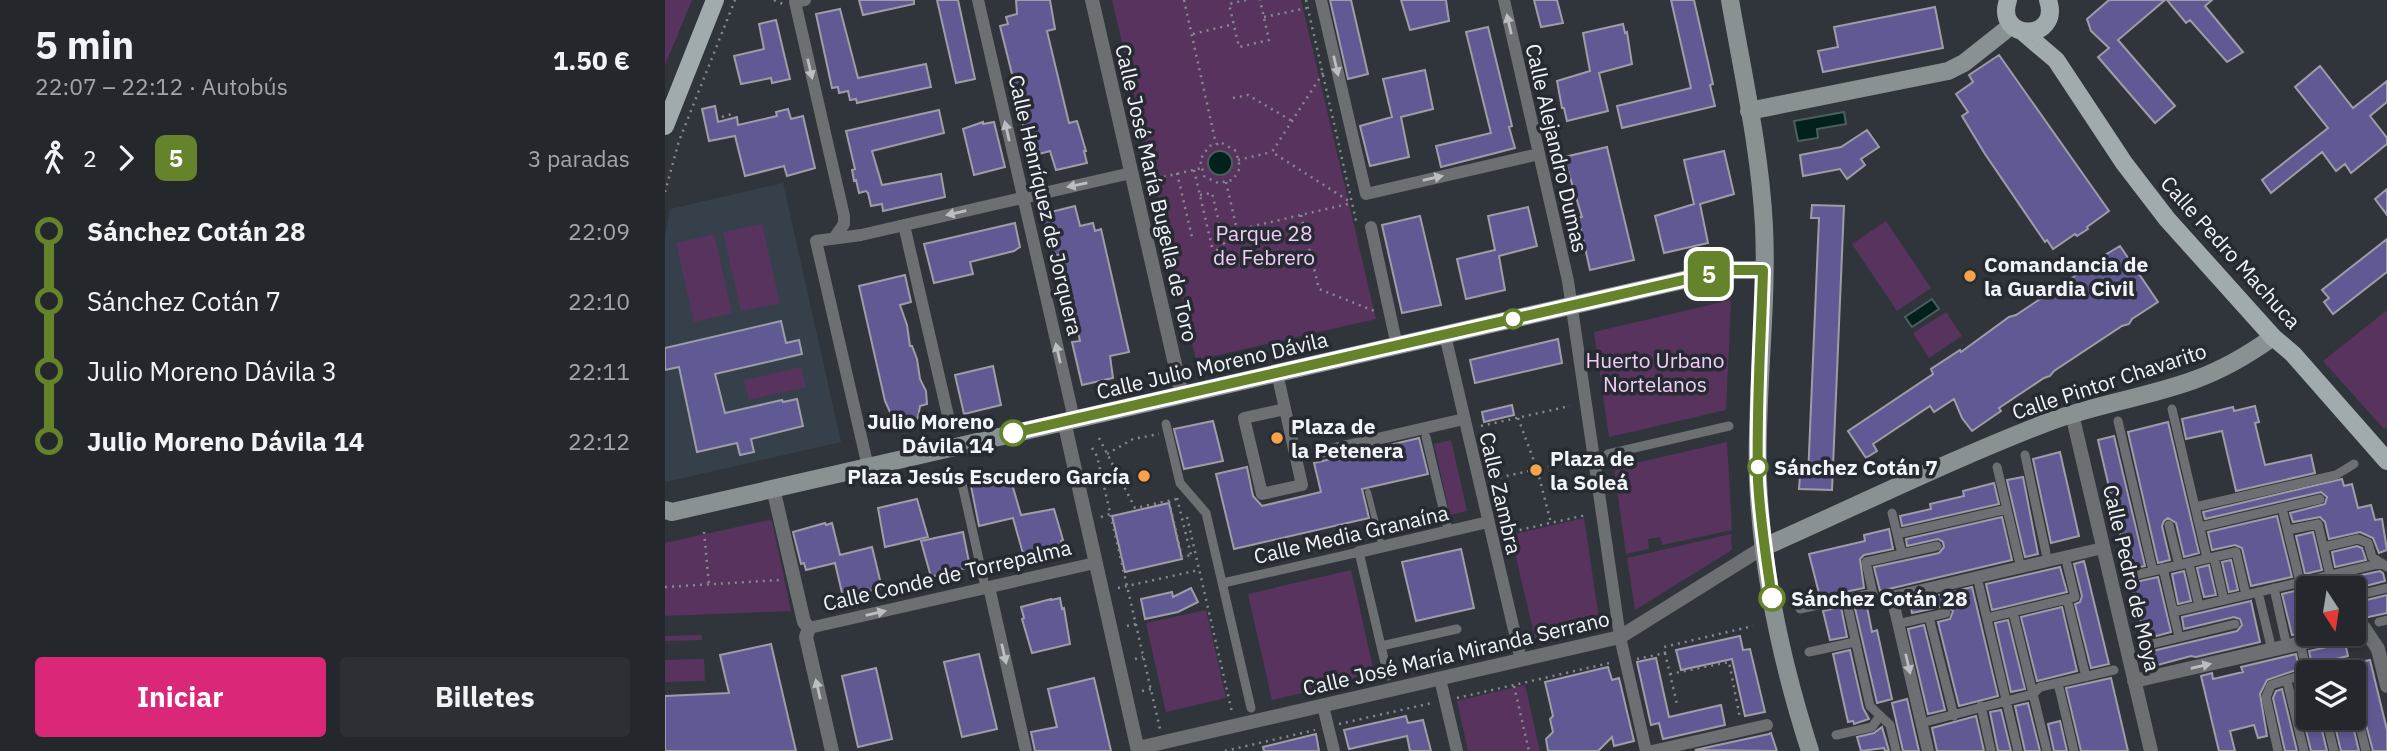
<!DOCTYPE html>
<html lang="es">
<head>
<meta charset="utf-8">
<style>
	:root { --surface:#24282c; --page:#2c3034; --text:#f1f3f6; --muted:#a3a6a9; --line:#414448; --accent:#db2777 }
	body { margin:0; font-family:"IBM Plex Sans",sans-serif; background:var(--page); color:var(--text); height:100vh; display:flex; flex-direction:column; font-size:26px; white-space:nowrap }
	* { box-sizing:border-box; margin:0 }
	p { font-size:23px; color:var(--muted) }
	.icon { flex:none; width:38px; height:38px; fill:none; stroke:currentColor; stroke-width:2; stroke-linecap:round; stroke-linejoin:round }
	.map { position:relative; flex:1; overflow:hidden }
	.side { display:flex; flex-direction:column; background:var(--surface); width:665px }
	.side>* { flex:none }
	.badge { padding:0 14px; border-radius:10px; font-size:24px; line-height:46px }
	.needle { width:46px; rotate:168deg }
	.fabs { position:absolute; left:1631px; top:576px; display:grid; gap:14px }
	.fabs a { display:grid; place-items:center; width:70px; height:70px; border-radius:7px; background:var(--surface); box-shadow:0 4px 10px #0003,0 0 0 2px var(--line); font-size:35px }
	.map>.badge { position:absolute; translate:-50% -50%; box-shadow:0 0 0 4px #fff }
	.legs { display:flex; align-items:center; gap:10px; height:77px; padding:0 35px; font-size:23px }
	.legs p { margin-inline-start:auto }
	.head { display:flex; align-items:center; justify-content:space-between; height:119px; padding:0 35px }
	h1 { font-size:38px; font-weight:800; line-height:52px }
	.cta { display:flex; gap:14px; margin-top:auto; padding:14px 35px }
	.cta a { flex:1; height:80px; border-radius:7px; background:var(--accent); color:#fff; font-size:28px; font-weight:800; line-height:80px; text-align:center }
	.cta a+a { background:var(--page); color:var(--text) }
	ul { padding:0 35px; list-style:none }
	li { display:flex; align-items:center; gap:24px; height:70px; font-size:26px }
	li i { display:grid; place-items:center; width:10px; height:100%; margin:0 9px; background:currentColor }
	li i::after { content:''; width:18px; height:18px; margin:-9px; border:5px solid; border-radius:50%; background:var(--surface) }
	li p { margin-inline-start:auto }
	li:first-child i { background:linear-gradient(#0000 50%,currentColor 0) }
	li:last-child i { background:linear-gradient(currentColor 50%,#0000 0) }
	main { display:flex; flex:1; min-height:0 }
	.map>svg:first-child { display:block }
	.built { fill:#36404b }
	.green { fill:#58335e }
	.water { fill:#02201c; stroke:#4a605e; stroke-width:2 }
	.building { fill:#5f5a94; stroke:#9e9da7; stroke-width:2 }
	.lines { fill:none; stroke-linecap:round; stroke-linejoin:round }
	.path { stroke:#868a8f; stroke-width:2.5; stroke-dasharray:2 5; stroke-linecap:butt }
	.service { stroke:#6c7072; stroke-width:6 }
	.pedestrian { stroke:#6c7072; stroke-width:9 }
	.minor { stroke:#6c7072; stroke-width:12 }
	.tertiary { stroke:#6c7072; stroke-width:14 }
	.secondary { stroke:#8a9193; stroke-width:18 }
	.primary { stroke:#a1abad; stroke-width:18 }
	.oneway { fill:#bcbfc2 }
	.line-1-casing { stroke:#fff; stroke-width:16 }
	.line-1 { stroke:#64832a; stroke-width:10 }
	.poi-dot { fill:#f7a248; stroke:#262b31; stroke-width:2.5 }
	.stop-1-dot { fill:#fff; stroke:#64832a; stroke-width:3.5 }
	.labels { text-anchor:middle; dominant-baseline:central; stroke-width:7; stroke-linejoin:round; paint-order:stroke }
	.street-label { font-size:21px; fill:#f1f4f8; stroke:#262b31 }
	.park-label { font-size:21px; fill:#f2ccf9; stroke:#262b31 }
	.poi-label { font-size:21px; font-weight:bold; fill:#f1f4f8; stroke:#262b31; text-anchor:start }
	.stop-label { font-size:21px; font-weight:bold; fill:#f1f4f8; stroke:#262b31; text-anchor:start }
</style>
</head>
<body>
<main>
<section class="side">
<div class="head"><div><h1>5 min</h1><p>22:07 – 22:12 · Autobús</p></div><b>1.50 €</b></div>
<div class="legs"><svg class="icon" aria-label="walk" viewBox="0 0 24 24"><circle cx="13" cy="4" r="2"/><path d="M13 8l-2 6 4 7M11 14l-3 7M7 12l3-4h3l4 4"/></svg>2<svg class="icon" aria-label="forward" viewBox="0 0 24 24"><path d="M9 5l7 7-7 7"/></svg><b class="badge" style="background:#64832a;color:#fff">5</b><p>3 paradas</p></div>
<ul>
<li><i style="color:#64832a"></i><b>Sánchez Cotán 28</b><p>22:09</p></li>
<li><i style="color:#64832a"></i><span>Sánchez Cotán 7</span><p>22:10</p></li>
<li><i style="color:#64832a"></i><span>Julio Moreno Dávila 3</span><p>22:11</p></li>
<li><i style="color:#64832a"></i><b>Julio Moreno Dávila 14</b><p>22:12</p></li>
</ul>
<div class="cta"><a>Iniciar</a><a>Billetes</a></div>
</section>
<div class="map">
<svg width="1722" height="751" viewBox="0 0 1722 751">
	<rect width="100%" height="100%" fill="#30353b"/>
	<path class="built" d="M118,183L176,442L0,482V237L5,209Z"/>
	<path class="green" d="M0,0H27L0,65Z
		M447,0H636L711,319L531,360Z
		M1221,221L1266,288L1232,311L1187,244Z
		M97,224L115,303L76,311L58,232Z
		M49,234L67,313L29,322L11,243Z
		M1066,300L1061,410L944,437L929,332Z
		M1722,310V427L1719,429L1658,361Z
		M1281,312L1297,336L1264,358L1248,333Z
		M136,367L141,387L84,400L79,380Z
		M786,440L802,511L785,515L769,444Z
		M1062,442L1067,530L998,545L995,537L983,539L984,549L961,554L949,468Z
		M919,518L935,625L870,639L846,535Z
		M104,520L107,521L126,611L0,616V543Z
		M1066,534L1067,550L970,610L962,558Z
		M686,570L710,676L607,700L583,594Z
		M541,610L561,698L501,712L481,623Z
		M37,635V640L0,641V636Z
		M39,659L40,681L0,682V660Z
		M860,685L875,751H803L792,701Z"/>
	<path class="water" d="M1179,112L1181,124L1152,129L1153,138L1133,141L1129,121Z
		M543 163a12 12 0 1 1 24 0a12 12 0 1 1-24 0Z
		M1267,299L1274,309L1247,327L1240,317Z"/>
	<path class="building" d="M194,0H249V4L198,15Z
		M272,0H293L310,79L291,83Z
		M351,0H385L390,29L382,31L404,123L412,121L421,151H419L422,163L391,170L385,151L374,154L372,146L364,148L346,79L348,78L335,26L343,24L341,17L352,14Z
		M665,0H686L703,74L683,79Z
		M736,0H781L784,21L745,30Z
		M869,0H892L898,23L876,27Z
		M1006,0H1029L1048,84L1045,85L1050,106L957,128L952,106L1026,88Z
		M1444,0H1500L1453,40L1510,106L1490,123L1433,57L1444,48L1426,31L1422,19Z
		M1502,0H1547L1540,6L1578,52L1562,62L1525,20L1521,23Z
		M1270,7L1278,48L1158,72L1153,51L1173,47L1169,27Z
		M175,9L193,78L261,64L266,87L192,103L191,99L185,100L183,91L174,93L173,87L167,88L151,14Z
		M111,20L125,79L107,83L106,78L76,84L69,56L99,49L94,24Z
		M958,24L960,33L962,32L967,64L934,73L943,111L902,121L899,108H897L892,81L925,71L918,33Z
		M823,27L847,126L844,127L850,148L776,167L771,146L826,133L801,32Z
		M1334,55L1444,211L1422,227L1423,229L1412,236L1410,234L1388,249L1382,240L1380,242L1320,154L1297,116L1303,112L1291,94L1308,82L1304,75Z
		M1655,66L1688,108L1722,81V102L1705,116L1722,138V144L1686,173L1680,164L1671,171L1657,152L1606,193L1597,180L1663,128L1630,87Z
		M760,70L768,109L736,117L744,157L705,166L695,126L727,117L718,79Z
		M50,106L53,122L72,117L73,125L112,116L111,112L123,109L126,119L138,116L150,168L122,176L119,166L80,176L70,136L44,141L37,109Z
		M274,110L279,133L207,151L217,185L276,174L280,197L218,211L217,204L206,206L203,193L201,191L194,193L191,180L189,181L187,170L190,169L181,131Z
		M318,122V124L329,122L340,167L309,175L298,129Z
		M1202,130L1214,147L1196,159L1200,165L1182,179L1175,169L1138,176L1135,155L1176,147Z
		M942,147L969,260L925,270L916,230L910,231L907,219L917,217L899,157Z
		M1059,151L1069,194L1035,204L1043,243L999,253L990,216L1029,204L1019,160Z
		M1722,189V215L1710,199Z
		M1147,205L1179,206L1167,490L1134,489L1135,476L1143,477L1154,218H1146Z
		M410,206L415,226L428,223L430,231L436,229L464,352L445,356L448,378L417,385L407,342L415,341L396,254L388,256L378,214Z
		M863,207L872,246L834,256L840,290L801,299L792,259L830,250L823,216Z
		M755,216L776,305L737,313L717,225Z
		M350,223L355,247L349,251L305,262L308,274L269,283L259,244Z
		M1722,239V272L1668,314L1659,302L1664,298L1657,290Z
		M1455,246L1493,302L1467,319L1464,324L1457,326L1389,371L1385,376L1379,378L1334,408L1336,411L1307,431L1297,418L1289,399L1269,412L1265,406L1208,444L1212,451L1201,458L1183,431L1268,374L1266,369L1295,350L1296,352L1344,317L1351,315L1419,270L1423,265Z
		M240,275L246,302L235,305L242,325L245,346H247L252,359L255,379L261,391L262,404L255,406L253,417L249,423L238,427L229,421L220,401L194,286Z
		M116,321L121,343L134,340L137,354L50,374L60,413L117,400L118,402L132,399L138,426L86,439L89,452L75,455L72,443L32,452L14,367L0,370V348Z
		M893,339L897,363L810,383L805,360Z
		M328,366L336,405L299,414L290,375Z
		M847,405L849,415L819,422L817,412Z
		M1590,406L1594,422L1590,423L1600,465L1646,455L1650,473L1571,491L1557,431L1521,439L1517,419L1568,407L1569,411Z
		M548,421L558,461L519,469L509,429Z
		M1503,422L1534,553L1519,557L1511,523L1503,518L1499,521L1497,526L1505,560L1493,563L1463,432Z
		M1449,436L1480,566L1470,568L1466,554L1460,555L1433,440Z
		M754,438L763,474L697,489L704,518L569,549L551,474L582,467L588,496L597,506L656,492L649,463Z
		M1395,452L1414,536L1386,543L1368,459Z
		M345,477L356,515L389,509L398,540L396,541L398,548L359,557L348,518L314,526L306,486Z
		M1358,477L1373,554L1360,557L1342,480Z
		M1677,479L1679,486L1687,484L1693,508L1706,505L1710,520L1717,519L1722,550L1714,553L1708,538L1695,532L1664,539L1660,522L1655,517L1628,522L1625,513L1660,504L1662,497L1656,492L1540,519L1538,512Z
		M1329,483L1334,504L1237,526L1235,516L1266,509L1265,504L1299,496L1298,491Z
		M252,499L263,537L220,547L213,508Z
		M504,503L517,559L460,572L447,516Z
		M1612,516L1627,577L1586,586L1577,548L1570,545L1547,550L1543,532Z
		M1337,517L1347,560L1215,591L1209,567L1274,553L1279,547L1278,542L1273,539L1242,546L1241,539Z
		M160,523L161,525L167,523L175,555L207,547L217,588L178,597L170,563L141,570L139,563L136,564L128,532Z
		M1224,529L1228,549L1199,555L1195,559L1199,588L1155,597L1144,554L1200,541L1199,535Z
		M298,532L305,567L266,577L256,541Z
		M1648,532L1657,570L1640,574L1631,536Z
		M1692,546L1697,548L1701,560L1670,567L1667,552Z
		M796,549L809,608L751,621L737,562Z
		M1566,560L1573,590L1564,592L1557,562Z
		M1419,561L1444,664L1426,668L1410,604L1415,602L1417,596L1409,564Z
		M1544,565L1551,595L1539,597L1532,568Z
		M1395,567L1402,592L1327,610L1321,584Z
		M1519,571L1526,601L1513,604L1507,574Z
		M1715,571L1718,573L1720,581L1689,589L1675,588L1673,580Z
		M1493,577L1506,632L1480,639L1466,583Z
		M1660,584L1661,588H1643V632L1627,635L1617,594Z
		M1307,587L1333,696L1294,706L1273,622L1285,619L1288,611L1280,606L1247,613L1245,602Z
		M526,588L533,602L513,612L480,619L476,599L507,592L508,597Z
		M1722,595V613L1694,619L1692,614L1689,615V603Z
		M395,598L397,609L399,608L405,644L367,653L357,619L359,618L356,607L386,599V600Z
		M1586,601L1595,642L1531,657L1526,656L1485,667L1483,652L1572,631L1577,625L1575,619L1569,617L1519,629L1517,617Z
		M1201,602L1207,632L1212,630L1227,699L1212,703L1189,604Z
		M1176,607L1182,637L1165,640L1158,611Z
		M1397,607L1412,671L1372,681L1356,617Z
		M1343,620L1360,689L1346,692L1330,623Z
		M1259,625L1280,710L1263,714L1243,629Z
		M1075,636L1078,650L1085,649L1100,712L1080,716L1067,659L1016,670L1011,650Z
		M1680,643L1683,656L1647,665L1644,651Z
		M106,644L131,751H0V696L64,693L55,655Z
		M1185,650L1198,708L1204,719L1189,724L1188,721L1183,722L1168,654Z
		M314,654L332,729L297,737L279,662Z
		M1631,654L1634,669L1602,680L1595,694L1602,736L1593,738L1589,725L1565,731L1570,751H1554L1536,676L1547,673L1548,679L1578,672L1576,667Z
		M991,658L1004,717L1056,705L1060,725L998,739L994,723L986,725L972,662Z
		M1705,660L1722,730V751H1708L1689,679L1687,664Z
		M943,667L947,680L954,678L969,741L949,746L947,737L933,751H883L881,739L888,732L885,719L888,716L880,682Z
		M211,668L227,739L193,747L177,676Z
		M429,678L446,751H370L366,732L392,727L383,689Z
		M1446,678L1463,751H1416L1401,688Z
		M1643,680V718H1654L1662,751H1646L1630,685Z
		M1617,689L1632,751H1620L1608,698L1611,691Z
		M1242,699L1254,751H1238L1227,703Z
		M1363,703L1375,751H1360L1350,706Z
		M1336,710L1346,751H1333L1325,712Z
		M741,716L743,723L758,720L766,751H745L742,736L684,749L679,730Z
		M1311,716L1319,751H1272L1267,728Z
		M1668,718H1686L1694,751H1676Z
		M1395,721L1402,751H1389L1383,724Z
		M1217,727L1224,751H1220L1219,748L1196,751L1192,737L1209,733Z
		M1106,733L1112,751L1030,750L1104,734Z
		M651,734L654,751H599L598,747Z"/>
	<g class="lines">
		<path class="path" d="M109,0L118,4
			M519,0L551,144
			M581,0L564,4L574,47L604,40L595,0
			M641,0L692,225
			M599,17L642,8
			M528,34L569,24
			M658,73L607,152L687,203
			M568,98L583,95L627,121
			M57,117L67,114L68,118
			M557,143L571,151L575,168L568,180L553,183L539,176L535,160L544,146Z
			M573,160L607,152
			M529,170L547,247L580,267L645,252
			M512,173L527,237
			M485,180L537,168
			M561,182L572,230L687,203
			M0,192L14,141L70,0
			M535,195L547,193L562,256
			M636,215L654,289L712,312
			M853,418L872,469L886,523
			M816,426L905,406
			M434,438L470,508L512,499
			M427,448L432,456L495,729
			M442,454L468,439L494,434
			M828,479L913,460
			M512,498L526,555H530
			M504,501L517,557L526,555
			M436,517L445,514
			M522,517L567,712
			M39,532L44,585
			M841,533L921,515
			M0,587L115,580
			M453,588L534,570
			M462,626L471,624
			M1000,653L1012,704
			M470,659L478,657
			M972,659L1000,653L999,647L1088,626
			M1005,674L1064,662L1075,718
			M849,686L864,751
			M477,691L486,689
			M792,698L949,662
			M674,724L767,703
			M560,751L650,730"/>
		<path class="service" d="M703,492L717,547"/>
		<path class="pedestrian" d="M1507,409L1542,558
			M1453,421L1488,571
			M501,424L515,483L541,513L586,708
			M761,437L782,525
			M943,454L1064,426
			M1360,455L1381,553
			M1332,467L1354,560
			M295,475L319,582
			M1530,507L1671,475L1689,464
			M1617,508L1635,582
			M1227,513L1237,554
			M1504,525L1514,565
			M1535,527L1655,499
			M1623,530L1653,524L1668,588
			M1232,534L1342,509
			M1659,547L1693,539L1703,543L1707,557L1722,567
			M1549,557L1559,600
			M1524,563L1534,606
			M1402,564L1410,597L1402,599L1421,677
			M1498,568L1514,637
			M1462,577L1571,552L1581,595
			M558,583L694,552L723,676
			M1314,585L1353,751
			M1609,588L1620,638
			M1593,592L1605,642
			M1208,594L1201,562L1272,546
			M1689,596L1722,588
			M1181,599L1205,706L1225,725L1231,751
			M1135,609L1208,593
			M1348,612L1382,751
			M1508,612L1717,563
			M1264,617L1289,716
			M1322,618L1402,599
			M1241,622L1281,613
			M1714,622L1722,620
			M716,646L792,629
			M1479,646L1570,624
			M1637,651L1642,673
			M1144,652L1190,642
			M1647,672L1680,665L1681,672
			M1622,681L1639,751
			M1393,683L1409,751
			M1689,702L1701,751
			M1316,706L1326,751
			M1661,718L1669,751
			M1264,721L1368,694L1375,687L1449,670
			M1171,735L1207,727L1215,716
			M1613,751L1601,697L1606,685L1643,673"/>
		<path class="minor" d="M140,0L130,2L179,216V224L170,237
			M313,0L409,419
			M656,0L701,194L874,154
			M839,0L903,281L955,637L981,751
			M239,225L284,420
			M706,227L732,346
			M780,335L856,660
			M612,373L637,485L597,494L579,418L620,409
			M656,452L799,419
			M203,467L151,241L196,235L466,173
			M694,552L823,522
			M324,587L361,751
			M144,628L430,563
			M775,679L792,751
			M658,706L669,751
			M987,751L1102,725
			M1263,751L1227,597L1438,548"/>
		<path class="tertiary" d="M427,0L517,395
			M1407,414L1486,751
			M399,421L473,751
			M108,488L139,622L144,628L141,637L167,751
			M1689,630L1699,628L1713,649L1722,686
			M1469,681L1676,634
			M473,748L955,637L1099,547"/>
		<path class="secondary" d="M1065,0C1078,75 1095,150 1099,226C1103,310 1090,396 1093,480C1097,572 1117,664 1145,751
			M1084,111L1283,71L1299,63L1347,25
			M0,510L7,512L1062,270H1098
			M1099,547C1194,505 1289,458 1386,421C1433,404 1482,397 1529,380C1557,370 1583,355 1608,337"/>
		<path class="primary" d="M1343,0C1329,42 1397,42 1383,0
			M1358,32L1391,60L1459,163L1502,219L1608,337L1628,354L1722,461
			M0,126L50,0"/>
	</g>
	<defs><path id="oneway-solid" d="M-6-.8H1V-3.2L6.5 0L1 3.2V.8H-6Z" transform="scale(1.75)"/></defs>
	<g class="oneway">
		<use href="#oneway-solid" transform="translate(844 24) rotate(-103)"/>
		<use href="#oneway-solid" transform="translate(671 66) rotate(77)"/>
		<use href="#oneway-solid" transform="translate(145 69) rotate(77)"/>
		<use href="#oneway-solid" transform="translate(342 131) rotate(-103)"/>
		<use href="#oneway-solid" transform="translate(768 178) rotate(-13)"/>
		<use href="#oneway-solid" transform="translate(412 185) rotate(168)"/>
		<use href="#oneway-solid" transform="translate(291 213) rotate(167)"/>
		<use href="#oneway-solid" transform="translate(393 353) rotate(-103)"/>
		<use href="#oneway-solid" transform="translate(211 613) rotate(-13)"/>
		<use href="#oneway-solid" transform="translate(339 654) rotate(77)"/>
		<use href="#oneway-solid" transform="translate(1243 664) rotate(77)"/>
		<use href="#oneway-solid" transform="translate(1536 666) rotate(-13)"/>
		<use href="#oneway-solid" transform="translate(153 689) rotate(-103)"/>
	</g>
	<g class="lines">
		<defs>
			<path id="line-1" d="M348,433L1062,270H1098C1096,340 1091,410 1093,480C1095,520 1101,559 1107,598"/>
		</defs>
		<use href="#line-1" class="line-1-casing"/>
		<use href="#line-1" class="line-1"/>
	</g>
	<g class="poi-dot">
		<circle cx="1305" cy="276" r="7"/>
		<circle cx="612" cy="438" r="7"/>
		<circle cx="871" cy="470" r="7"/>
		<circle cx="479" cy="476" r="7"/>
	</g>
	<g class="stop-1-dot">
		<circle cx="848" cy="319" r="9"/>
		<circle cx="348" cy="433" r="12"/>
		<circle cx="1093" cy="467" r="9"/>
		<circle cx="1107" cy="598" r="12"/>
	</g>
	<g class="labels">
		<g class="street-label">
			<text transform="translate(892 148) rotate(77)">Calle Alejandro Dumas</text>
			<text transform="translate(492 193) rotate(77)">Calle José María Bugella de Toro</text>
			<text transform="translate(381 205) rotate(77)">Calle Henríquez de Jorquera</text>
			<text transform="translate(1566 252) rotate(48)">Calle Pedro Machuca</text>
			<text transform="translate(547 365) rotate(-13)">Calle Julio Moreno Dávila</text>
			<text transform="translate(1444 381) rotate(-18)">Calle Pintor Chavarito</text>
			<text transform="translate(836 493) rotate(77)">Calle Zambra</text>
			<text transform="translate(686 534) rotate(-13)">Calle Media Granaína</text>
			<text transform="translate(282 575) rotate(-13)">Calle Conde de Torrepalma</text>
			<text transform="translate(1467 578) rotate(77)">Calle Pedro de Moya</text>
			<text transform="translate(791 653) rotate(-13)">Calle José María Miranda Serrano</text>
		</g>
		<g class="park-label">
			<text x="599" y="233">Parque 28<tspan x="599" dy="24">de Febrero</tspan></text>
			<text x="990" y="360">Huerto Urbano<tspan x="990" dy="24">Nortelanos</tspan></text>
		</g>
		<g class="poi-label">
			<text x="1319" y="264">Comandancia de<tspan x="1319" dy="24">la Guardia Civil</tspan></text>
			<text x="626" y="426">Plaza de<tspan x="626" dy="24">la Petenera</tspan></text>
			<text x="885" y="458">Plaza de<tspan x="885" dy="24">la Soleá</tspan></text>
			<text x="465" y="476" text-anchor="end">Plaza Jesús Escudero García</text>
		</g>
		<g class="stop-label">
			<text x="329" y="421" text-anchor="end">Julio Moreno<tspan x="329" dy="24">Dávila 14</tspan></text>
			<text x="1109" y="467">Sánchez Cotán 7</text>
			<text x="1126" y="598">Sánchez Cotán 28</text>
		</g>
	</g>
</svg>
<div class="fabs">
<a><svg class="needle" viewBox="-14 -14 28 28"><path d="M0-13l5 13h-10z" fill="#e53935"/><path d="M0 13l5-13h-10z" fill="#a3a6a9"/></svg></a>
<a><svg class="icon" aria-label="layers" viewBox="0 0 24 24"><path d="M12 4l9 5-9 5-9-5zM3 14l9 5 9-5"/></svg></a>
</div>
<b class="badge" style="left:1044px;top:274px;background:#64832a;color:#fff">5</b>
</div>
</main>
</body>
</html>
